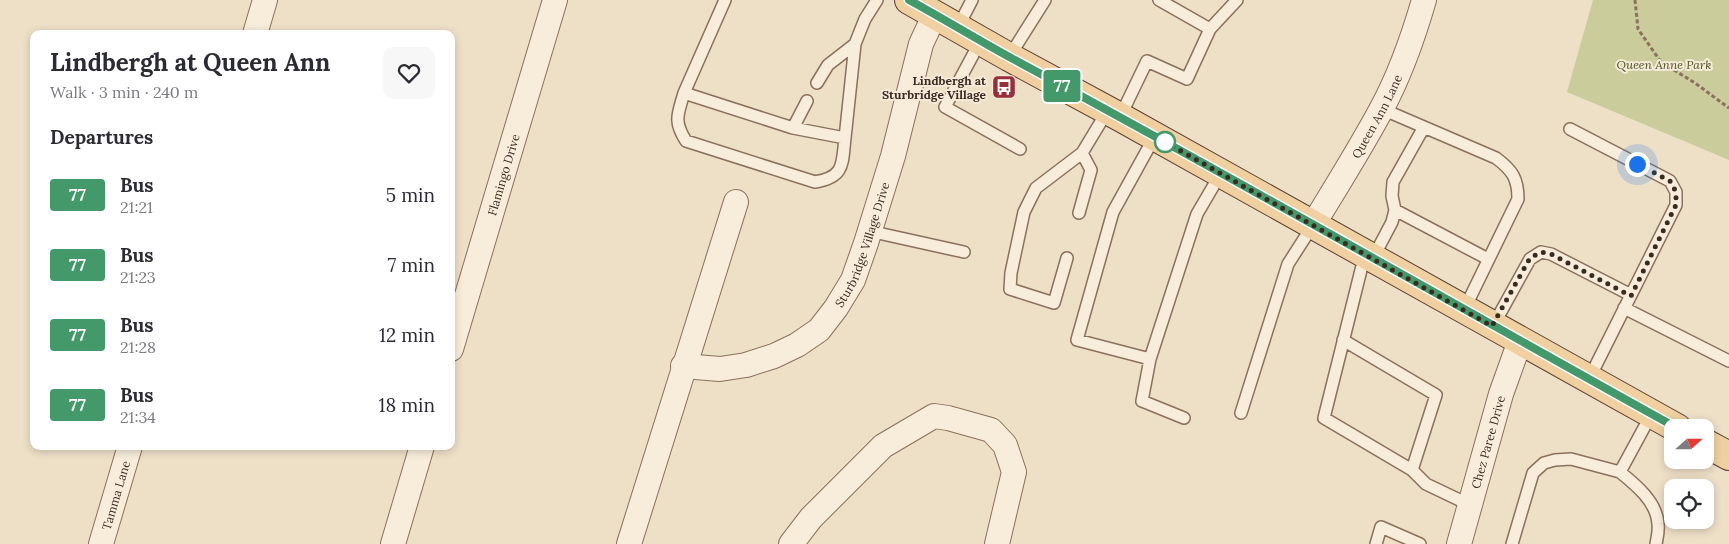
<!DOCTYPE html>
<html lang="en">
<head>
<meta charset="utf-8">
<style>
	:root { --surface:#fff; --page:#f7f7f7; --text:#2b2b33; --muted:#7c7c81 }
	body { margin:0; font-family:Lora,serif; background:var(--page); color:var(--text); height:100vh; display:flex; flex-direction:column; font-size:19px; white-space:nowrap }
	* { box-sizing:border-box; margin:0 }
	p { font-size:16px; color:var(--muted) }
	.icon { flex:none; width:28px; height:28px; fill:none; stroke:currentColor; stroke-width:2; stroke-linecap:round; stroke-linejoin:round }
	.map { position:relative; flex:1; overflow:hidden }
	.details { position:absolute; left:30px; top:30px; width:425px; height:420px; display:flex; flex-direction:column; background:var(--surface); border-radius:10px; box-shadow:0 2px 8px #0003 }
	.details>* { flex:none }
	.badge { padding:0 10px; border-radius:4px; font-size:18px; line-height:32px }
	.needle { width:32px; rotate:69deg }
	.tools { position:absolute; left:1664px; top:419px; display:grid; gap:10px }
	.tools a { display:grid; place-items:center; width:50px; height:50px; border-radius:10px; background:var(--surface); box-shadow:0 2px 8px #0003; font-size:25px }
	.you { position:absolute; width:25px; height:25px; margin:-12px; border:4px solid #fff; border-radius:50%; background:#1a73e8; box-shadow:0 0 0 8px #1a73e833 }
	.map>.badge { position:absolute; translate:-50% -50%; box-shadow:0 0 0 2px #fff }
	h2 { padding:0 20px; font-size:19px; line-height:45px }
	.round { display:grid; place-items:center; flex:none; width:52px; height:52px; border-radius:10px; background:var(--page) }
	.overview { display:flex; align-items:center; justify-content:space-between; height:85px; padding:0 20px }
	h1 { font-size:24px; font-weight:700; line-height:38px }
	ul { padding:0; list-style:none }
	li { display:flex; align-items:center; gap:15px; height:70px; padding:0 20px }
	li div { flex:1 }
	li b { display:block; font-size:19px }
	li em { font-style:normal }
	li .badge { min-width:55px; font-weight:700; text-align:center }
	.map>svg:first-child { display:block }
	.green { fill:#cbcc9b }
	.lines { fill:none; stroke-linecap:round; stroke-linejoin:round }
	.lane-casing { stroke:#8a705d; stroke-width:14 }
	.street-casing { stroke:#8a705d; stroke-width:26 }
	.primary-casing { stroke:#583f31; stroke-width:30 }
	.path { stroke:#8a705d; stroke-width:3; stroke-dasharray:4 2.5; stroke-linecap:butt }
	.lane { stroke:#f8eddb; stroke-width:11 }
	.street { stroke:#f8eddb; stroke-width:24 }
	.primary { stroke:#f0d0a1; stroke-width:28 }
	.line-casing { stroke:#fff; stroke-width:11 }
	.line { stroke:#44996b; stroke-width:8 }
	.walk { stroke:#3a2a20; stroke-width:5; stroke-dasharray:0 9 }
	.stop-dot { fill:#fff; stroke:#44996b; stroke-width:2.5 }
	.labels { text-anchor:middle; dominant-baseline:central; stroke-width:4; stroke-linejoin:round; paint-order:stroke }
	.park-label { font-size:12px; font-style:italic; fill:#4f5627; stroke:#f5ead7 }
	.poi-label { font-size:12px; font-weight:bold; fill:#3a2a20; stroke:#f5ead7; text-anchor:end }
	.street-label { font-size:12px; fill:#3a2a20; stroke:#f5ead7 }
</style>
</head>
<body>
<div class="map">
<svg width="1729" height="544" viewBox="0 0 1729 544">
	<rect width="100%" height="100%" fill="#eedfc7"/>
	<path class="green" d="M1593,0H1729V160L1567,92Z"/>
	<g class="lines">
		<defs>
			<path id="lane" d="M725,0L684,93L793,128L845,138L855,44L865,19L877,0
				M958,27L972,0
				M1210,29L1237,0
				M981,40L945,107L1020,149
				M1009,57L1045,0
				M817,83L828,65L855,44
				M684,93C678,114 673,121 686,141L815,182C845,177 842,164 845,138
				M1382,109L1496,158C1512,170 1518,178 1518,199L1464,310
				M1120,117L1147,61L1187,79L1210,29L1159,0
				M793,128L807,101
				M1570,129L1670,181L1676,192V205L1589,379
				M1155,136L1113,212L1077,340L1150,359L1197,214L1221,173
				M1395,210L1488,259
				M1079,213L1091,170L1082,153
				M869,231L964,252
				M1365,254L1324,418L1412,470L1426,484L1470,505
				M1067,258L1054,303L1010,289L1011,273L1024,212L1036,188L1082,153L1108,110
				M1373,258L1392,222L1395,210L1392,196L1393,182L1424,127
				M1624,308L1729,361
				M1493,326L1530,259L1541,252L1551,254L1631,295
				M1343,340L1436,395L1412,470
				M1150,359L1142,401L1184,418
				M1241,413L1288,264L1313,225
				M1620,472C1636,485 1657,502 1658,524C1659,531 1657,538 1656,544
				M1376,544L1381,527L1420,544
				M1512,544L1533,473L1544,463L1555,460L1571,459L1620,472L1652,413"/>
			<g id="street">
				<path d="M255,34L265,0"/>
				<path id="s1" d="M1313,225C1336,187 1360,149 1381,110C1400,75 1413,38 1424,0"/>
				<path id="s2" d="M451,349L555,0"/>
				<path id="s3" d="M683,366L720,369L746,365L774,356L797,345L819,330L836,308L853,280L866,243L893,156L921,44L935,14"/>
				<path id="s4" d="M101,544L130,446"/>
				<path d="M393,544L422,446"/>
				<path d="M629,544L736,202"/>
				<path d="M791,544L811,518L883,446L934,416L948,418L991,430L1005,445L1014,472L997,544"/>
				<path id="s5" d="M1459,544L1501,394L1520,341"/>
			</g>
			<path id="primary" d="M909,0L1009,57L1120,117L1677,428
				M1705,443L1729,456"/>
		</defs>
		<use href="#lane" class="lane-casing"/>
		<use href="#street" class="street-casing"/>
		<use href="#primary" class="primary-casing"/>
		<path class="path" d="M1635,0L1638,29L1661,62L1695,83L1729,108"/>
		<use href="#lane" class="lane"/>
		<use href="#street" class="street"/>
		<use href="#primary" class="primary"/>
	</g>
	<g class="lines">
		<defs>
			<path id="line" d="M909,0C944,19 978,40 1013,59C1236,179 1455,305 1677,428"/>
		</defs>
		<use href="#line" class="line-casing"/>
		<use href="#line" class="line"/>
		<path class="walk" d="M1165,142L1492,326L1530,258L1541,252L1551,254L1631,296L1676,205V192L1670,181L1637,164"/>
	</g>
	<defs>
		<symbol id="bus-square" viewBox="-11 -11 22 22"><rect x="-9" y="-9" width="18" height="18" rx="4" fill="#982e38" stroke="#f5ead7"/><path d="M-5-6H5V4H4V6H2V4H-2V6H-4V4H-5ZM-3.5-4V0h7V-4ZM-3.5 1.2v1.5H-2V1.2ZM2 1.2v1.5H3.5V1.2Z" fill="#fff"/></symbol>
	</defs>
	<g fill-rule="evenodd">
		<use href="#bus-square" x="990" y="73" width="28" height="28"/>
	</g>
	<circle class="stop-dot" cx="1165" cy="142" r="10"/>
	<g class="labels">
		<g class="park-label">
			<text x="1664" y="64">Queen Anne Park</text>
		</g>
		<g class="poi-label">
			<text x="986" y="80">Lindbergh at<tspan x="986" dy="14">Sturbridge Village</tspan></text>
		</g>
		<g class="street-label">
			<text stroke="none"><textPath href="#s1" startOffset="126">Queen Ann Lane</textPath></text>
			<text stroke="none"><textPath href="#s2" startOffset="182">Flamingo Drive</textPath></text>
			<text stroke="none"><textPath href="#s3" startOffset="242">Sturbridge Village Drive</textPath></text>
			<text stroke="none"><textPath href="#s5" startOffset="106">Chez Paree Drive</textPath></text>
			<text stroke="none"><textPath href="#s4" startOffset="51">Tamma Lane</textPath></text>
		</g>
	</g>
</svg>
<div class="tools">
<a><svg class="needle" viewBox="-14 -14 28 28"><path d="M0-13l5 13h-10z" fill="#e53935"/><path d="M0 13l5-13h-10z" fill="#7c7c81"/></svg></a>
<a><svg class="icon" aria-label="locate" viewBox="0 0 24 24"><circle cx="12" cy="12" r="6"/><path d="M12 2v4M12 18v4M2 12h4M18 12h4"/></svg></a>
</div>
<div class="you" style="left:1637px;top:164px"></div>
<b class="badge" style="left:1062px;top:86px;background:#44996b;color:#fff">77</b>
<section class="details">
<div class="overview"><div><h1>Lindbergh at Queen Ann</h1><p>Walk · 3 min · 240 m</p></div><a class="round"><svg class="icon" aria-label="heart" viewBox="0 0 24 24"><path d="M12 20l-8-8c-3-5 5-10 8-4 3-6 11-1 8 4z"/></svg></a></div>
<h2>Departures</h2>
<ul>
<li><span class="badge" style="background:#44996b;color:#fff">77</span><div><b>Bus</b><p>21:21</p></div><em>5 min</em></li>
<li><span class="badge" style="background:#44996b;color:#fff">77</span><div><b>Bus</b><p>21:23</p></div><em>7 min</em></li>
<li><span class="badge" style="background:#44996b;color:#fff">77</span><div><b>Bus</b><p>21:28</p></div><em>12 min</em></li>
<li><span class="badge" style="background:#44996b;color:#fff">77</span><div><b>Bus</b><p>21:34</p></div><em>18 min</em></li>
</ul>
</section>
</div>
</body>
</html>
